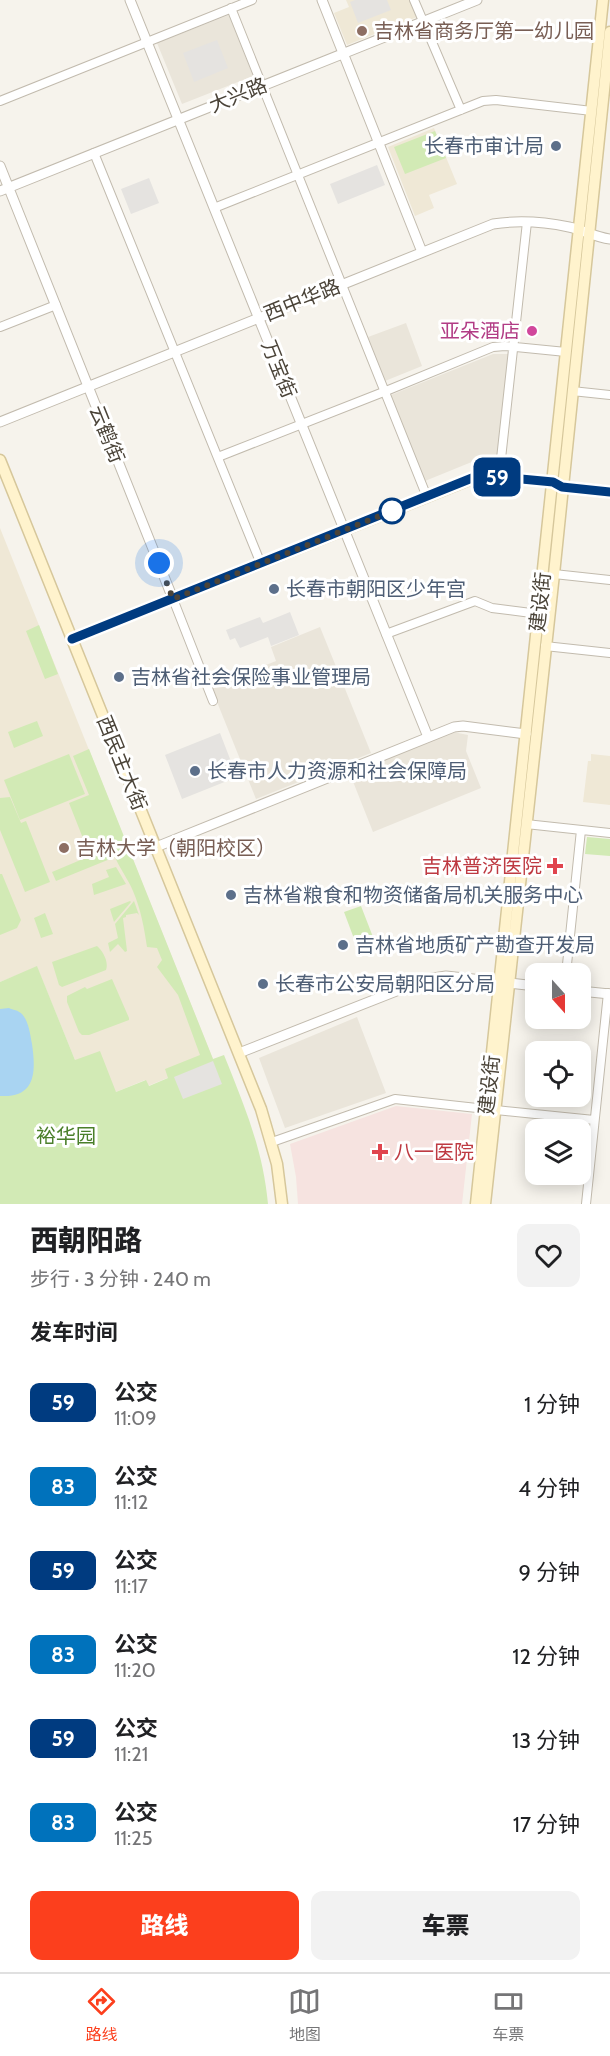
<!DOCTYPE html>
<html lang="zh">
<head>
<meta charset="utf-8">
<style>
	:root { --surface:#fff; --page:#f2f2f2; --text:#202124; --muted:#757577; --line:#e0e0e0; --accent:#fc3f1d }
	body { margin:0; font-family:Cabin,"Noto Sans SC",sans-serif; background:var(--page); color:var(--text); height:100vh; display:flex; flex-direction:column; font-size:22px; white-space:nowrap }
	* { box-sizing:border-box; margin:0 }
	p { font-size:20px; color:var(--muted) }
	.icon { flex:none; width:33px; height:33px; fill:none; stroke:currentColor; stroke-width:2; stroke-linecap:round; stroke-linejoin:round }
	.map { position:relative; height:1204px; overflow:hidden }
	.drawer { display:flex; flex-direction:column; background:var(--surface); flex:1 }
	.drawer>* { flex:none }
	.badge { padding:0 12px; border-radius:9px; font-size:21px; line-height:39px }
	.needle { width:39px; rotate:159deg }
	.fabs { position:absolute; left:525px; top:963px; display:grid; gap:12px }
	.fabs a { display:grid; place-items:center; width:66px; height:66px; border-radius:12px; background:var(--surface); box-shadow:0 3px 15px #0003; font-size:30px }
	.you { position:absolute; width:30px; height:30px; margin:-15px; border:4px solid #fff; border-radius:50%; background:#1a73e8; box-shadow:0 0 0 9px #1a73e833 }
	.map>.badge { position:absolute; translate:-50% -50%; box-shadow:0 0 0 3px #fff }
	h2 { padding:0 30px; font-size:22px; line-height:54px }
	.round { display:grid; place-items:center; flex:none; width:63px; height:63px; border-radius:12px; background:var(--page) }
	.summary { display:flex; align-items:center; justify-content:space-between; height:102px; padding:0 30px }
	h1 { font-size:28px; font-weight:800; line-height:45px }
	.primary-button { display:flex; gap:12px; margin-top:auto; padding:12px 30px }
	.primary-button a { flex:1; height:69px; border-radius:12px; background:var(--accent); color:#fff; font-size:24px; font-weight:800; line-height:69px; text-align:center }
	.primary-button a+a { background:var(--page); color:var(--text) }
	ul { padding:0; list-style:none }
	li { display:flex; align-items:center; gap:18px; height:84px; padding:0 30px }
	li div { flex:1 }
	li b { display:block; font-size:22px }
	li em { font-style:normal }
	li .badge { min-width:66px; font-weight:700; text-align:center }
	.dock { display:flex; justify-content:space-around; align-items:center; height:84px; border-top:2px solid var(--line); background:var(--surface); font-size:16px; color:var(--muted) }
	.dock a { display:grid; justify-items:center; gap:3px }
	.dock .on { color:var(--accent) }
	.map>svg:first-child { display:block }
	.residential { fill:#eae5da }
	.education { fill:#efe8d6 }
	.medical { fill:#f6e3e0 }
	.green { fill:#d2eab5 }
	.parking { fill:#e5e3e0 }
	.water { fill:#a9d4f2 }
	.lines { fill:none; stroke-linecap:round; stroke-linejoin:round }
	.minor-casing { stroke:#c2bbae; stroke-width:10 }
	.tertiary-casing { stroke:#c2bbae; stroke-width:11 }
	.secondary-casing { stroke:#d6c79b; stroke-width:13 }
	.minor { stroke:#fff; stroke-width:8 }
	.tertiary { stroke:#fff; stroke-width:9 }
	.secondary { stroke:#fff3cd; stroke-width:10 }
	.line-casing { stroke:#fff; stroke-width:14 }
	.line { stroke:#003b80; stroke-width:9 }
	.walk { stroke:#4b4439; stroke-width:6; stroke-dasharray:0 10.8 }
	.education-dot { fill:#8d6e63; stroke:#fff; stroke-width:2 }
	.service-dot { fill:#5c6f8a; stroke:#fff; stroke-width:2 }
	.hotel-dot { fill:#d1479c; stroke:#fff; stroke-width:2 }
	.stop-dot { fill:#fff; stroke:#003b80; stroke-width:3 }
	.health-dot { fill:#e0444e; stroke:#fff; stroke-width:2 }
	.labels { text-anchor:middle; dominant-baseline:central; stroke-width:6; stroke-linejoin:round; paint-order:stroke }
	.education-label { font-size:20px; fill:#785e54; stroke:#fff; text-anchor:start }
	.street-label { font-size:20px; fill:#4b4439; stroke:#fff }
	.service-label { font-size:20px; fill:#4e5e75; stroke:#fff; text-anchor:start }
	.hotel-label { font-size:20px; fill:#b23c85; stroke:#fff; text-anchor:end }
	.health-label { font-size:20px; fill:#be3a42; stroke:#fff; text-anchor:end }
	.park-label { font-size:20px; fill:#4a7f2a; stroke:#fff }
</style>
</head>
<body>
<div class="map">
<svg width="610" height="1204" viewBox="0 0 610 1204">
	<rect width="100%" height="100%" fill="#f6f3ec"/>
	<path class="residential" d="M229,15L253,76L182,104L157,43Z
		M406,323L422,366L385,381L368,337Z
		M493,354H509L497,461L479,459L425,481L391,395Z
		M320,627L371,753L256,799L211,687L276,661L271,647Z
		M453,732L468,735L466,751L481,788L373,832L350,774Z
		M357,1017L386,1093L285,1128L259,1058Z"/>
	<path class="education" d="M346,0H410L417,17L347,45L334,13L349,7Z
		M434,128L457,184L429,195L434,208L415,216L388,147Z
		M0,528L213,1059L148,1086L145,1080L116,1092L75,1060L37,967L0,982Z
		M591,754L610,756V805L583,802L588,761H591Z"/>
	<path class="medical" d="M396,1106L472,1114L462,1204H298L296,1177L290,1144Z"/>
	<path class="green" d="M435,131L446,158L405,174L394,147Z
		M39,625L58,674L45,679L26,631Z
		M37,721L43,736L14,748L8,732Z
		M89,749L213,1059L224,1055C244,1105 263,1149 268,1204H0V982L37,966L75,1060L100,1051L116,1092L146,1080L149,1086L168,1078L165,1069L200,1055L178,995L157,967L162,960L157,948L147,947C144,927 141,910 133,891C128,879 120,869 115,857L56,881L52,872L90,856L69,803L89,795L73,756Z
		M69,754L85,794L20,820L4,780Z
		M10,797L21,823L26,821L50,882L25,892L0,830V798Z
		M587,837L610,839V856L585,854Z
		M116,867L126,884L94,895L92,884L109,877L106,870Z
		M0,874H2L21,920L17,928L0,935Z
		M130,901L131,902L114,922L110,909Z
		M134,901L139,915L137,913L126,915V917L123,918L127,951L125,952L118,944L110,952L108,943L118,938L115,924Z
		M361,906L373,937L356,944L344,912Z
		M45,913L53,934L41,938L34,918Z
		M97,946C103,951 109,962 106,970L62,987L59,985L52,962Z
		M112,979L129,1018V1020L89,1035H82L79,1032L67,1002V996L85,987L87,989Z"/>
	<path class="parking" d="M355,0H387L391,10L358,23L350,2Z
		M217,40L228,68L194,82L183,53Z
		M377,165L385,185L338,204L330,184Z
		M149,178L159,203L131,214L121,189Z
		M290,612L299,635L271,646L268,637L240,648L235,638L230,640L226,630L260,617L263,623Z
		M220,733L237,777L182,799L165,755Z
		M213,1061L222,1084L183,1099L174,1077Z"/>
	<path class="water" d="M9,1008C13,1010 18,1010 22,1014C29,1022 30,1034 32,1044C36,1072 36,1098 0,1096V1009Z"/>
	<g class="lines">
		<defs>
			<path id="minor" d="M414,0L461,110
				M231,8L427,497
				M0,101L252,0
				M94,153L261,564
				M214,208L483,101L496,100L592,111
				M0,327L56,305
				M572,391L610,395
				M218,457L386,391L493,347L505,346L566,352
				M499,477L527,222
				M554,574L610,580
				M173,599L213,701
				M386,634L475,601L492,608L539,614
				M545,646L610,653
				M526,824L610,833
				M566,974L581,830
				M496,1110L594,1120
				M272,1142L395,1099L486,1109
				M586,1204L608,993"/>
			<path id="tertiary" d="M130,0L428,737
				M322,0L422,252
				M0,166L173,599
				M0,191L477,0
				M0,422L493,224C518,220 545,222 569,227C583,230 595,237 610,239
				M156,847L454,727L463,726L526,734
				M580,991L610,994
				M239,1053L427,979L446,976L536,986"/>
			<path id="secondary" d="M0,460L261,1109L277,1164L282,1204
				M72,639L479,476L499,477L553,482L562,487L610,492
				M476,1204L603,0
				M485,1204L554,574L610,32"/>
		</defs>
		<use href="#minor" class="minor-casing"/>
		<use href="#tertiary" class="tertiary-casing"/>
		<use href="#secondary" class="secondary-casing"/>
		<use href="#minor" class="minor"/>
		<use href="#tertiary" class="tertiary"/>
		<use href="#secondary" class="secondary"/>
	</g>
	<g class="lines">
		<defs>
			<path id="line" d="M72,639L472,478L488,476L499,477L553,482L562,487L610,492"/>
		</defs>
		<use href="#line" class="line-casing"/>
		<use href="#line" class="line"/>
		<path class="walk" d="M159,563L173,599L392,511"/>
	</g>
	<g class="education-dot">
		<circle cx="362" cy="31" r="6"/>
		<circle cx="64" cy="848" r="6"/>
	</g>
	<g class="service-dot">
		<circle cx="556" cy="146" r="6"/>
		<circle cx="274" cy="589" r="6"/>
		<circle cx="119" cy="677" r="6"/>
		<circle cx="195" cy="771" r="6"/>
		<circle cx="231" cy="895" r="6"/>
		<circle cx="343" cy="945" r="6"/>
		<circle cx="263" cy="984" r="6"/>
	</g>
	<circle class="hotel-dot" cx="532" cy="331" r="6"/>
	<circle class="stop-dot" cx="392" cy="511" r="12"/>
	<g class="health-dot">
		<path d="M552 857h6v6h6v6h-6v6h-6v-6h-6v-6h6z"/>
		<path d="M377 1143h6v6h6v6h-6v6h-6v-6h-6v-6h6z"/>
	</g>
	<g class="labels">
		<g class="education-label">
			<text x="374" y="31">吉林省商务厅第一幼儿园</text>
			<text x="76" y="848">吉林大学（朝阳校区）</text>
		</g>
		<g class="street-label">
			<text transform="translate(238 95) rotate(-22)">大兴路</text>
			<text transform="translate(302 300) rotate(-22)">西中华路</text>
			<text transform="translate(279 369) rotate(68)">万宝街</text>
			<text transform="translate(107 434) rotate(68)">云鹤街</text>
			<text transform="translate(540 602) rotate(-84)">建设街</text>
			<text transform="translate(122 763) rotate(68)">西民主大街</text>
			<text transform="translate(489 1085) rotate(-84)">建设街</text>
		</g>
		<g class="service-label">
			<text x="544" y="146" text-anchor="end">长春市审计局</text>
			<text x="286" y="589">长春市朝阳区少年宫</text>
			<text x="131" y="677">吉林省社会保险事业管理局</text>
			<text x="207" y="771">长春市人力资源和社会保障局</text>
			<text x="243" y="895">吉林省粮食和物资储备局机关服务中心</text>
			<text x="355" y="945">吉林省地质矿产勘查开发局</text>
			<text x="275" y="984">长春市公安局朝阳区分局</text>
		</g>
		<g class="hotel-label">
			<text x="520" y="331">亚朵酒店</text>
		</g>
		<g class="health-label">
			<text x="542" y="866">吉林普济医院</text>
			<text x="394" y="1152" text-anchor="start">八一医院</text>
		</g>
		<g class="park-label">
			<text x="66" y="1136">裕华园</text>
		</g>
	</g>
</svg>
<div class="fabs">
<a><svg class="needle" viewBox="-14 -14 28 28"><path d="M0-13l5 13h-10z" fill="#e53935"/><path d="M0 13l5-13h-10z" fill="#757577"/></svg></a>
<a><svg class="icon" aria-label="locate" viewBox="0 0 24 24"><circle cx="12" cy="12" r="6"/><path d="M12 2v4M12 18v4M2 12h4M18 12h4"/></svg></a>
<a><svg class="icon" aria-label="layers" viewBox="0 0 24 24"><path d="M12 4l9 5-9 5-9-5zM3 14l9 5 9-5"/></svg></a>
</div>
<div class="you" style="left:159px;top:563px"></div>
<b class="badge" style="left:497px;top:477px;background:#003b80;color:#fff">59</b>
</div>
<section class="drawer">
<div class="summary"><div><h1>西朝阳路</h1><p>步行 · 3 分钟 · 240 m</p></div><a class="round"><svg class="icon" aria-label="heart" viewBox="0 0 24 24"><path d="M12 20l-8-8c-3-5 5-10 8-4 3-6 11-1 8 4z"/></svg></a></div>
<h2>发车时间</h2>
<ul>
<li><span class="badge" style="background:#003b80;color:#fff">59</span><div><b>公交</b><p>11:09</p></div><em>1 分钟</em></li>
<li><span class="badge" style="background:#0072bc;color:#fff">83</span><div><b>公交</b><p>11:12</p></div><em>4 分钟</em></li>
<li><span class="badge" style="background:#003b80;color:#fff">59</span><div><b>公交</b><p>11:17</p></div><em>9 分钟</em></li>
<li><span class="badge" style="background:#0072bc;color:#fff">83</span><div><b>公交</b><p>11:20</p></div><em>12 分钟</em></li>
<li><span class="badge" style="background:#003b80;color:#fff">59</span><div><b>公交</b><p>11:21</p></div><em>13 分钟</em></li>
<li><span class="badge" style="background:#0072bc;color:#fff">83</span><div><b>公交</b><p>11:25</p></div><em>17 分钟</em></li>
</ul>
<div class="primary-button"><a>路线</a><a>车票</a></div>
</section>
<nav class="dock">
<a class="on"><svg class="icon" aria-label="directions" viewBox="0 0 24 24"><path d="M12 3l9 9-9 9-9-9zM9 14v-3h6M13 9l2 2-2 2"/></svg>路线</a>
<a><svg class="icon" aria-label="map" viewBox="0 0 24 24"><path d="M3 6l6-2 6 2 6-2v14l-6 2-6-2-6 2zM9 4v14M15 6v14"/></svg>地图</a>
<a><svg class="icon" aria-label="tickets" viewBox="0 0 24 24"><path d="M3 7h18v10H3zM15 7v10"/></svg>车票</a>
</nav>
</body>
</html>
